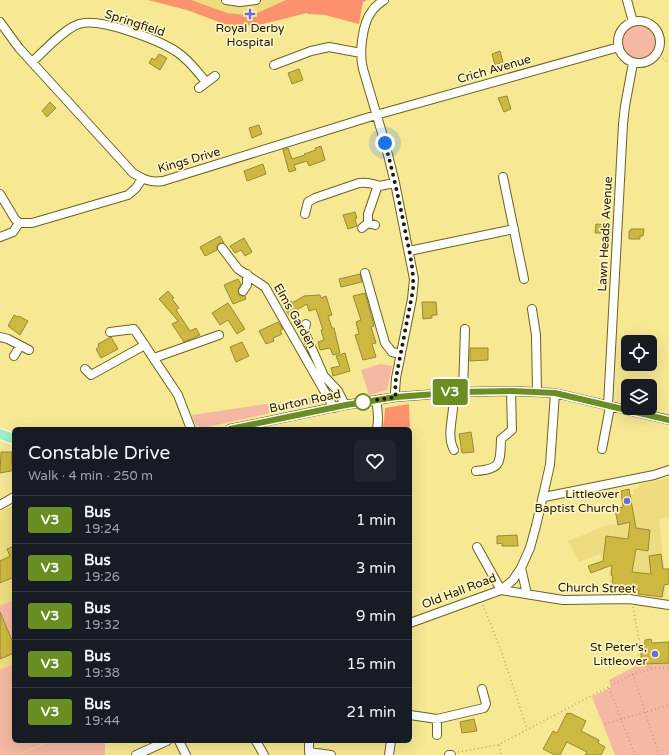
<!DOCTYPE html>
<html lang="en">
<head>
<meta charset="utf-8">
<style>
	:root { --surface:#171b24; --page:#20242c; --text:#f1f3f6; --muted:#9ea1a6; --line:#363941 }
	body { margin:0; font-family:"Varela Round",sans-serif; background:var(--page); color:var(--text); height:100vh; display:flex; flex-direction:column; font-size:15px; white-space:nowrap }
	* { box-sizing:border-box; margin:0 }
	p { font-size:13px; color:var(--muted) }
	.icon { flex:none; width:22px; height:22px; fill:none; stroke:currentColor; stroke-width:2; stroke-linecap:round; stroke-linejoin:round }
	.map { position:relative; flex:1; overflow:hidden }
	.sheet { position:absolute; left:12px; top:427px; width:400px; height:316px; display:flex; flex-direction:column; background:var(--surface); border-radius:6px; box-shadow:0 4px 16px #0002 }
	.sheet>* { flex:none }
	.badge { padding:0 8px; border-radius:3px; font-size:14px; line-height:26px }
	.fabs { position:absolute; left:621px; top:335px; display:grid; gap:8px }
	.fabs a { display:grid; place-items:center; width:36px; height:36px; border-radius:6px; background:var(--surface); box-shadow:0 4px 16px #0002; font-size:20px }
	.you { position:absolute; width:20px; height:20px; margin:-10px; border:3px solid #fff; border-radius:50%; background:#1a73e8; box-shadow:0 0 0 6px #1a73e833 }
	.map>.badge { position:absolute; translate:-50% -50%; box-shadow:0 0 0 2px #fff }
	.round { display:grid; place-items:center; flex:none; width:42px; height:42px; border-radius:6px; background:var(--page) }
	.summary { display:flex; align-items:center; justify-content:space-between; height:68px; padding:0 16px }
	h1 { font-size:19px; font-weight:600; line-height:30px }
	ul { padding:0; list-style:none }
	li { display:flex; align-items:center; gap:12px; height:48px; padding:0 16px; border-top:1px solid var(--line) }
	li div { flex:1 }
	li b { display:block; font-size:15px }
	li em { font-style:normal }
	li .badge { min-width:44px; font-weight:700; text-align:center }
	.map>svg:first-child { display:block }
	.built { fill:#eedd80 }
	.green { fill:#f4b8a4 }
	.forest { fill:#fc926e }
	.building { fill:#cdb941; stroke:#998a36 }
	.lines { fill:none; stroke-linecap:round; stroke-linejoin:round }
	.minor-casing { stroke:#6d6221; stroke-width:10 }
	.major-casing { stroke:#fff; stroke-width:12 }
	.path { stroke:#b4a866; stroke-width:1.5; stroke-dasharray:1 3; stroke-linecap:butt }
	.minor { stroke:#fff; stroke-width:8 }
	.major { stroke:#a2ecc8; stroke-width:10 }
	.line-casing { stroke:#fff; stroke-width:9 }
	.line { stroke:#6b8e23; stroke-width:6 }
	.walk { stroke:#1f1a01; stroke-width:4; stroke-dasharray:0 7.2 }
	.poi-dot { fill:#6a6ae3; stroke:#fef5c5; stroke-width:1.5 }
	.stop-dot { fill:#fff; stroke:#6b8e23; stroke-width:2 }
	.labels { text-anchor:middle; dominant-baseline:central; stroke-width:3.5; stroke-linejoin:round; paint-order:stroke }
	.street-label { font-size:12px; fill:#1f1a01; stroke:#fef5c5 }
	.poi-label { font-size:12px; fill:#1f1a01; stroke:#fef5c5; text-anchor:end }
</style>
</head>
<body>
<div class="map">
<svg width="669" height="755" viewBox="0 0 669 755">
	<rect width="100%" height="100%" fill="#f7e894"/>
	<path class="built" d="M148,0H363L359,24L325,15L308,14L307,13L259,25L230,26L187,10Z
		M669,478V518L659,519L666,584L664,598L631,593V591L625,589H616L609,591L610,560L603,562L600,554L579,562L568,541L607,525L634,522L630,495L634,494L633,489L638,488L640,484Z
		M14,505V741H52L18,755H0V513Z"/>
	<path class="green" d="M622 42a17 17 0 1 1 34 0a17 17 0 1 1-34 0Z
		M380,364L392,366L387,390L369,395L361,370Z
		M321,396L326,401L202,428L195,424L192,415Z
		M14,600V645L0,612V606Z
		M669,663V755H615L592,697L611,687L609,680L640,664Z
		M14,664V741H50L16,755H0V670Z
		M52,741H105V755H18Z"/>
	<path class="forest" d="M148,0H191L227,13L244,15L255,14L286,0H367L363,2L359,24L325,15L308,14L307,13L259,25L230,26L187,10Z
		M409,404L410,429H382L384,421L385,408Z"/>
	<path class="building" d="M500,51L503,62L495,65L492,54Z
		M159,54L167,58L160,70L149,63L152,58L155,60Z
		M299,69L303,80L292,84L288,73Z
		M507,96L511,109L504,112L498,98Z
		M50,102L56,108L47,117L42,111Z
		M259,125L262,134L252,138L249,128Z
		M321,146L325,160L309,166L307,161L294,165L296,170L289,172L283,150L288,148L292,159L305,155L304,154L316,150L315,148Z
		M263,164L266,174L247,181L244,171Z
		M355,212L357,218L355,219L357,226L348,229L343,215Z
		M596,224L608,225V233H595Z
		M631,229H644L643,236H640V239H629V231H631Z
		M220,236L224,243H219L217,246V250L205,256L200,247Z
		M244,238L252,252L245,256L241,250L235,253L230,246Z
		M360,274L362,282L341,287L339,279Z
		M238,279L241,284L238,290V293L240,296H245L246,299L233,304L224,285Z
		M168,291L174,298L172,299L179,308L176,310L190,331L196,328L200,335L184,342L172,324L178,321L159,299Z
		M365,293L374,326L371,327L376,343L372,344L376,357L363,360L355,335L359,334L356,322L361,320L353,296Z
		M320,295L321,298L326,296L332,315L328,316L332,328H334L340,353L333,355L330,348L320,350L318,342L324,340L321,330H323L316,309L309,311L307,304L295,311L297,313L290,317L283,305L291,301L292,303L304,296Z
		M422,302H436L437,315H432V318L423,319Z
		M228,303L245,329L237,334L228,320L220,325L212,313Z
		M14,315L18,317L19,316L28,321L20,335L8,326Z
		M278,322L283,329L280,331L282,334L273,338L274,341L266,344L259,331Z
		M111,337L118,349L101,358L96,349L99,347L98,344Z
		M242,342L249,356L236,362L230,347Z
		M470,348H488V360L470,361Z
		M345,353L350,371L333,376L331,368L340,366L336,356Z
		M471,432L474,452L462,453L459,434Z
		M1,452H12V463L13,468L11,471L0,473Z
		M629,489L636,528L650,530L648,551L636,549L632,572L651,574L649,556L661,554L663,569H669V584L664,585L662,597L638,594L639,590L612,586L613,576L611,575L612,565L591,573L588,566L603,561L606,536L628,539L630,522L618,525L615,509L623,507L621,491Z
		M517,535L518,546H502V543L497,544V536Z
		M14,546V577L0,583V561L10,556L7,549Z
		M0,612L14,645V653L0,659Z
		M651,639L652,643L669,642V663L645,664V661L641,658V650H644L645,640Z
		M567,713L570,714V713L586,721L581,731L599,740L598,743L605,747L601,755H585L587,752L567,742L560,755H555L543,749L553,731L557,733Z
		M474,719L477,731L462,733L460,722Z"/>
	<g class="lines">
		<defs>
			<path id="minor" d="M226,0L240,2L256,0
				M384,0C380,3 375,6 372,11C362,23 359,54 363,69L385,143L395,183L414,279L412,299L396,378L395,392L396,397
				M627,0L633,22
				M618 42a21 21 0 1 1 42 0a21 21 0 1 1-42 0Z
				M0,22L19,48L133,173C143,179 150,183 163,181L376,115L619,47
				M32,62C43,52 65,28 79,24C99,17 159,40 177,52C189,60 197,71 206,82
				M274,65L311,51L329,47L361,53
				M199,88L215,76
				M503,177L524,279
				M0,194L15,219L19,223H32L128,195L136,188L142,179
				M305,214L308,202L315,198L359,183C366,182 372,183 379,186
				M368,223V214L377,188L379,186L395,183
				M362,228L368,223L375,225
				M0,237L13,232L19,223
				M222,248L238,269L265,287L334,408
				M409,251L514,229
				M365,273L385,343L392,352L401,354
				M243,291L247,285V274
				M532,309L536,335L537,392
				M306,324L304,331L324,376L338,391L345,405
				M110,332L134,329L178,395L191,429
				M0,337L8,339L29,350
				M14,356L20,346
				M154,358L219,335
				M85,369L91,375L145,345
				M450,392C451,397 453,403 453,408C452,422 447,437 454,450
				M463,392L465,329
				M376,400C378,410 379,419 377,429
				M608,406L623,124L625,106L633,63
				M230,429L345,405L396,397L463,392L511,391L555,393L669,420
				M602,449L610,407
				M476,471C502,469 500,463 501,439L512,430L511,391
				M544,497L654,475L669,470
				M0,505L14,497
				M477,547L501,590L563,600L629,599L669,605
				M521,568L527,594
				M410,623L501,590L513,580L521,568L530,548L536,526L550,465L555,393
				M410,715L437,719L484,708L486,704L482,689
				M437,735V719
				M179,741L186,755
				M256,741L264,755
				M309,741V752L331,755
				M136,755L167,741
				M389,755L391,741
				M449,755H451"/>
			<path id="major" d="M0,434L14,439"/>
		</defs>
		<use href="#minor" class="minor-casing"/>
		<use href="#major" class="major-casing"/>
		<path class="path" d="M655,55L661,57L669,63
			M483,605L502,653L527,729
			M633,607L639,639L638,657V661L643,666L653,668
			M633,674L659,755
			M609,688L635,755
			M605,724L669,705
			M499,745L501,755
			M458,752L498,745L633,674L655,668H669"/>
		<use href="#minor" class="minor"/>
		<use href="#major" class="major"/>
	</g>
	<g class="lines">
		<defs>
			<path id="line" d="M230,429L346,405L396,397L463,392L511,391L555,393L669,420"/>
		</defs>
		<use href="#line" class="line-casing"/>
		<use href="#line" class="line"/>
		<path class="walk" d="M363,402L396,397L395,392L396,378L413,290C414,271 410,254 406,235C400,204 393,173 385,143"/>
	</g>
	<g class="poi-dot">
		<path d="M248 8h4v4h4v4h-4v4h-4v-4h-4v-4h4z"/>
		<circle cx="627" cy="501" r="4"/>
		<circle cx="655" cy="654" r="4"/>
	</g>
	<circle class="stop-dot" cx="363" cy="402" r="8"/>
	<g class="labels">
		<g class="street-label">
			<text transform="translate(135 23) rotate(18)">Springfield</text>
			<text transform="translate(494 69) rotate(-16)">Crich Avenue</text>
			<text transform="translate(189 160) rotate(-16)">Kings Drive</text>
			<text transform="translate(605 234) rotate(-87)">Lawn Heads Avenue</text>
			<text transform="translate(295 316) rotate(60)">Elms Garden</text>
			<text transform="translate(305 401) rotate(-12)">Burton Road</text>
			<text transform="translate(597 588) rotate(1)">Church Street</text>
			<text transform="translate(459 591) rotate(-21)">Old Hall Road</text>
		</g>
		<g class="poi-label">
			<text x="250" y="28" text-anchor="middle">Royal Derby<tspan x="250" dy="14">Hospital</tspan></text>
			<text x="619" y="494">Littleover<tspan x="619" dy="14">Baptist Church</tspan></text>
			<text x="647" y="647">St Peter's,<tspan x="647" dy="14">Littleover</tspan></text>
		</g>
	</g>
</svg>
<div class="fabs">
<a><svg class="icon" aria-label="locate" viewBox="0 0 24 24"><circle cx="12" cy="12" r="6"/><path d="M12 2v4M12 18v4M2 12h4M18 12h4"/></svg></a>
<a><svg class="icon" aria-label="layers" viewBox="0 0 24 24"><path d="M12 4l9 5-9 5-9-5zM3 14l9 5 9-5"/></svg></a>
</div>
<div class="you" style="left:385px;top:143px"></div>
<b class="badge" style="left:450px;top:392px;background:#6b8e23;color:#fff">V3</b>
<section class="sheet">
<div class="summary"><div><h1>Constable Drive</h1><p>Walk · 4 min · 250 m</p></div><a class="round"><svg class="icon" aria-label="heart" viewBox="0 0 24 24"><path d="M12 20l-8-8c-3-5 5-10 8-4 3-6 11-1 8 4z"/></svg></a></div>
<ul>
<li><span class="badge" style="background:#6b8e23;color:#fff">V3</span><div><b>Bus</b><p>19:24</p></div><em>1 min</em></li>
<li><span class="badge" style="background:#6b8e23;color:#fff">V3</span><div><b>Bus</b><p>19:26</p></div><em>3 min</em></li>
<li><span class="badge" style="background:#6b8e23;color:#fff">V3</span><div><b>Bus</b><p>19:32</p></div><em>9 min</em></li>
<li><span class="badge" style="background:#6b8e23;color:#fff">V3</span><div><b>Bus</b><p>19:38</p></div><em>15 min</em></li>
<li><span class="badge" style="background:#6b8e23;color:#fff">V3</span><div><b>Bus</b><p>19:44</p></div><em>21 min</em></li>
</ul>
</section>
</div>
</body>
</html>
